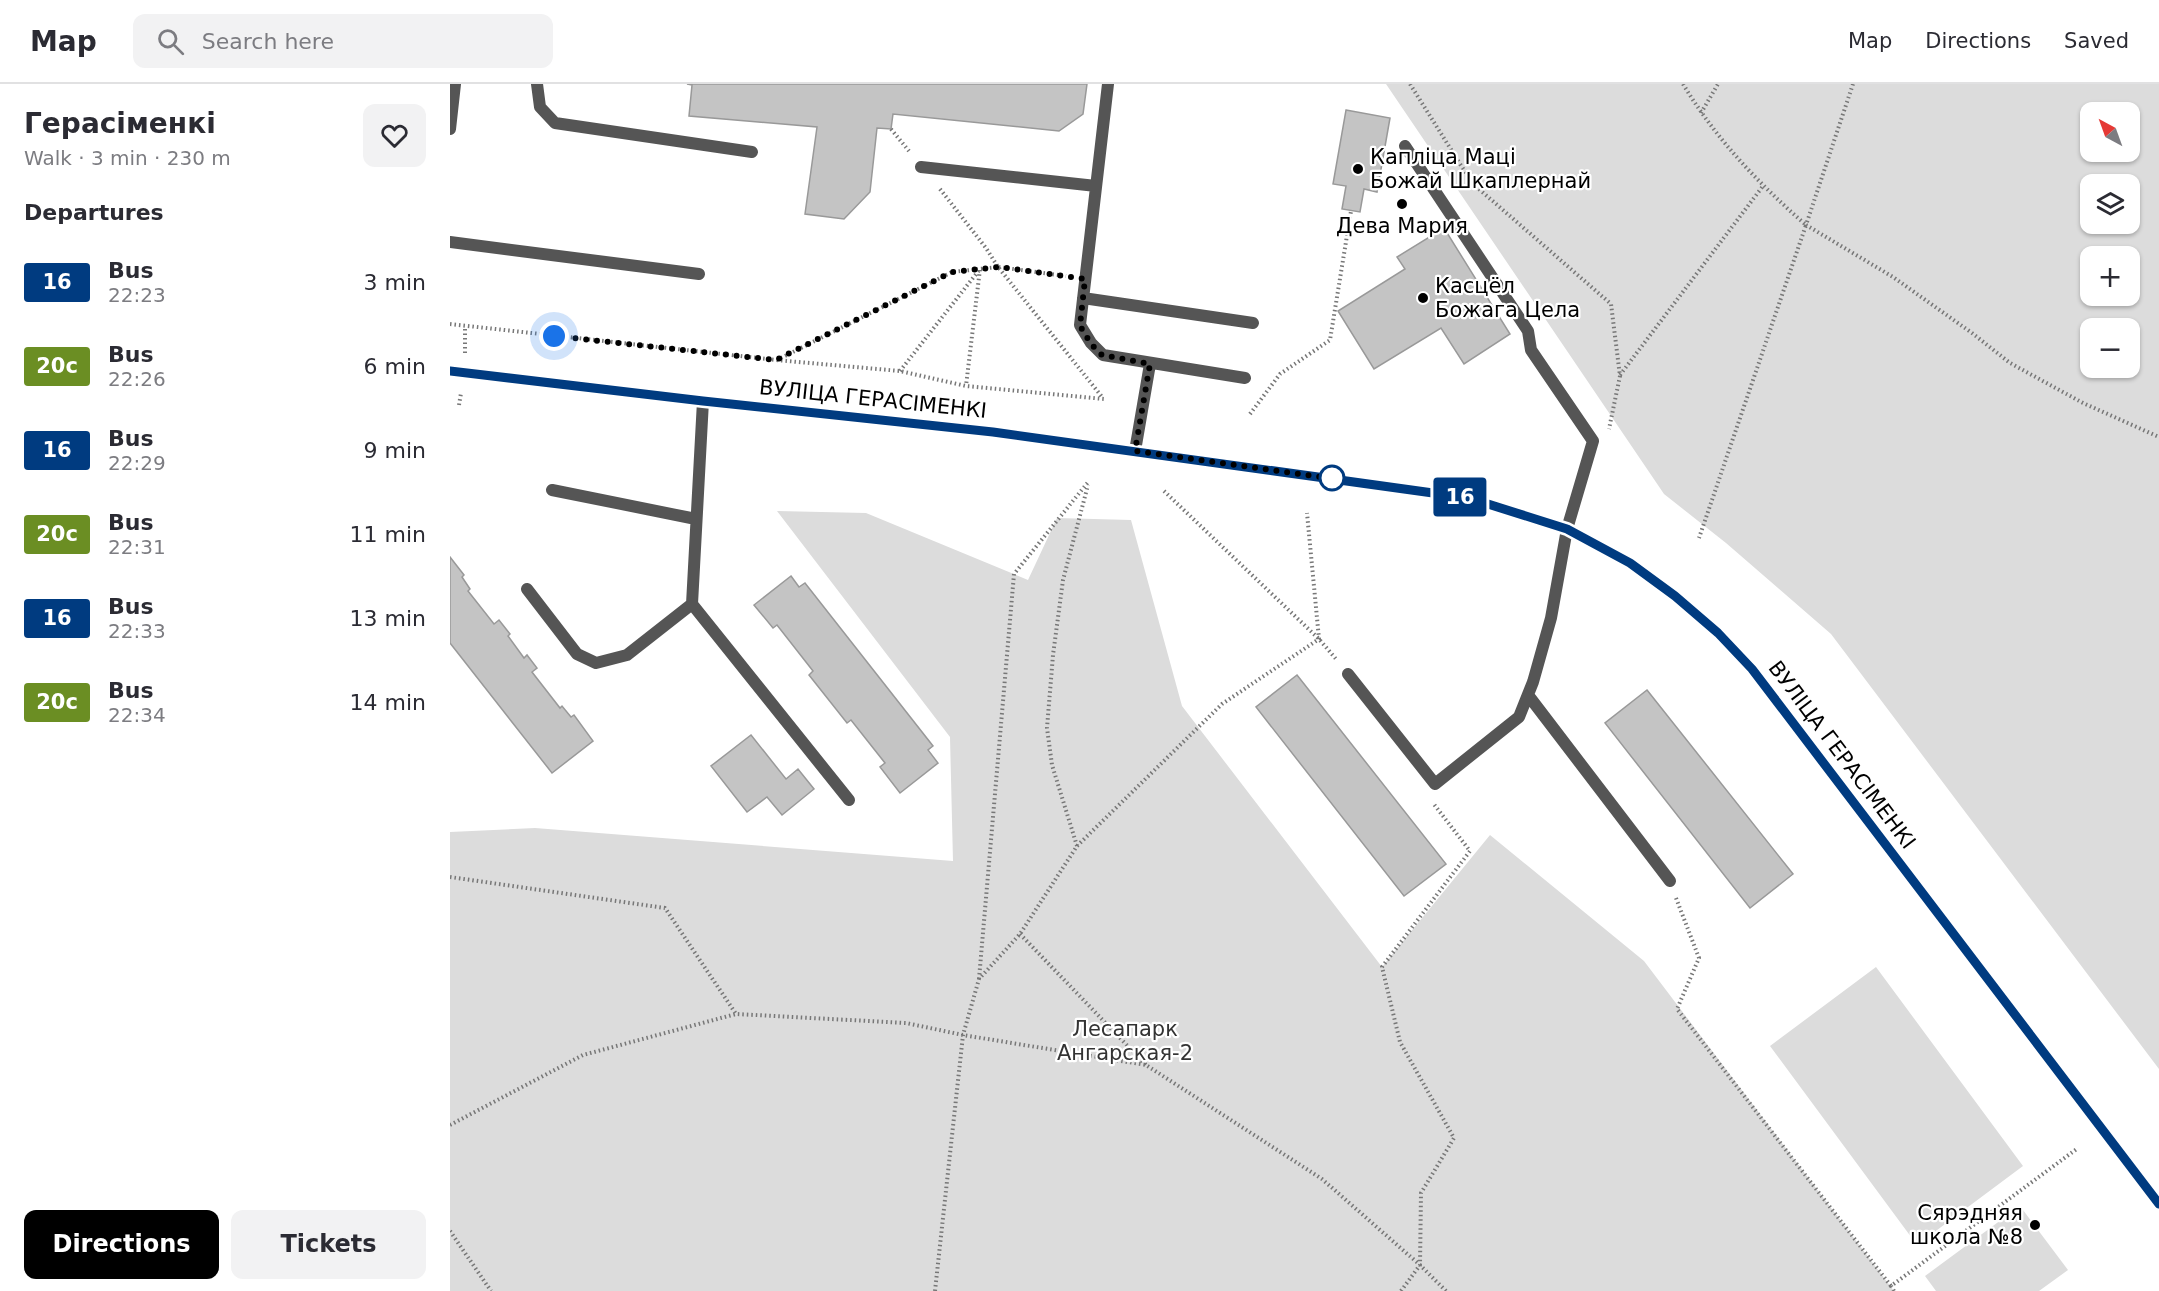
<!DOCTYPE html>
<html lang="en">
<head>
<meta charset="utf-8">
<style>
	:root { --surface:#fff; --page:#f2f2f3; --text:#2b2b33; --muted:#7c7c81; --line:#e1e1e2; --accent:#000 }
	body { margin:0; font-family:"DejaVu Sans",sans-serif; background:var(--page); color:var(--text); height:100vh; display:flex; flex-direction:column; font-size:22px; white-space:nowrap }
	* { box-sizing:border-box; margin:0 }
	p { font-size:20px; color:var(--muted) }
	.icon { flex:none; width:33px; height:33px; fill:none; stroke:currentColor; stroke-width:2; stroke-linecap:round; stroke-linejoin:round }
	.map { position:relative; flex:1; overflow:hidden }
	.drawer { display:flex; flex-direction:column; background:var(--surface); width:450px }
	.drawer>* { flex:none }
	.badge { padding:0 12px; border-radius:4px; font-size:21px; line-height:39px }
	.needle { width:39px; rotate:319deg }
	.controls { position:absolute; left:1630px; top:18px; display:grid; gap:12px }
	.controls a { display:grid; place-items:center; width:60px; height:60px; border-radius:12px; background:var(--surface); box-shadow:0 2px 4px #0004; font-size:30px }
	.you { position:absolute; width:30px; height:30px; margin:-15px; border:4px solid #fff; border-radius:50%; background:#1a73e8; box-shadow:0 0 0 9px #1a73e833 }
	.map>.badge { position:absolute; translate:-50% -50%; box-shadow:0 0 0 3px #fff }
	h2 { padding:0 24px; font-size:22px; line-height:54px }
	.round { display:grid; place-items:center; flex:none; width:63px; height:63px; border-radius:12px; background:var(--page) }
	.overview { display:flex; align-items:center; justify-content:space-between; height:102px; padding:0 24px }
	h1 { font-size:28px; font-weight:600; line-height:45px }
	.button { display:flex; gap:12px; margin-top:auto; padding:12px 24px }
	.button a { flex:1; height:69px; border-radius:12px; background:var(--accent); color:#fff; font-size:24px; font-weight:600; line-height:69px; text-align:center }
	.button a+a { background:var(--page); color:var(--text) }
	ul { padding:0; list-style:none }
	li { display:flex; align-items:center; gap:18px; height:84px; padding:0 24px }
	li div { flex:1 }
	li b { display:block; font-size:22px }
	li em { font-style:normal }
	li .badge { min-width:66px; font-weight:700; text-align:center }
	header { display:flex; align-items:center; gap:36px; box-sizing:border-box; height:84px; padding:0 30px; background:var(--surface); border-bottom:2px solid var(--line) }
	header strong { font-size:28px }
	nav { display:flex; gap:33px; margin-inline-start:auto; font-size:21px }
	.search { width:420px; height:54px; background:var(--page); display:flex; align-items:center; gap:15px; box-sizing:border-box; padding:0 21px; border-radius:12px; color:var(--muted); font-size:22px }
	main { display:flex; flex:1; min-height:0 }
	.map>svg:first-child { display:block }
	.green { fill:#dcdcdc; fill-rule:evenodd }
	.building { fill:#c4c4c4; stroke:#999; stroke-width:1.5 }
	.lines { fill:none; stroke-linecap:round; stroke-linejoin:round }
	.path { stroke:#777; stroke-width:4; stroke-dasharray:1.5 3; stroke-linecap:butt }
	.lane { stroke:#555; stroke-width:12 }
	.secondary { stroke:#222; stroke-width:12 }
	.line-casing { stroke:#fff; stroke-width:14 }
	.line { stroke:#003b80; stroke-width:9 }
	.walk { stroke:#000; stroke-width:6; stroke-dasharray:0 10.8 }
	.poi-dot { fill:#000; stroke:#fff; stroke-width:2 }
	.stop-dot { fill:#fff; stroke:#003b80; stroke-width:3 }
	.labels { text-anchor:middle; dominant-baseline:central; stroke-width:4.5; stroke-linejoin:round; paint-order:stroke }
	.poi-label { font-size:21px; fill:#000; stroke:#fff; text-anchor:start }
	.street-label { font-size:21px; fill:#000; stroke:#fff }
	.park-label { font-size:21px; fill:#333; stroke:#fff }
</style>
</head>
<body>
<header>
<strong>Map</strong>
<div class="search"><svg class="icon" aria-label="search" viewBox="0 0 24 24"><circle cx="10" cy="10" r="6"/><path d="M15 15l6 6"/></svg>Search here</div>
<nav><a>Map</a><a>Directions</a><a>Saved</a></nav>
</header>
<main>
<section class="drawer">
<div class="overview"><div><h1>Герасіменкі</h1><p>Walk · 3 min · 230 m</p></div><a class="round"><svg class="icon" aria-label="heart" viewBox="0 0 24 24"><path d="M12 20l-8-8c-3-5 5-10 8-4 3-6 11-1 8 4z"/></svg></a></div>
<h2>Departures</h2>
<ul>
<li><span class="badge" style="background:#003b80;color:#fff">16</span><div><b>Bus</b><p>22:23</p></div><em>3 min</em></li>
<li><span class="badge" style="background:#6b8e23;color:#fff">20с</span><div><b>Bus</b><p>22:26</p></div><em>6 min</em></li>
<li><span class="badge" style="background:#003b80;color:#fff">16</span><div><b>Bus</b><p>22:29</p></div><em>9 min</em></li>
<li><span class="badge" style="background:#6b8e23;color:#fff">20с</span><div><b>Bus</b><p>22:31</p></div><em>11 min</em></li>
<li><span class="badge" style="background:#003b80;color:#fff">16</span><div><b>Bus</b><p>22:33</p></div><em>13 min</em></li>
<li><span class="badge" style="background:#6b8e23;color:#fff">20с</span><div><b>Bus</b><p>22:34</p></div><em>14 min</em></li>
</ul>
<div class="button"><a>Directions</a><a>Tickets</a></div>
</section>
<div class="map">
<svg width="1709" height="1207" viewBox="0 0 1709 1207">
	<rect width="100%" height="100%" fill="#fff"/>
	<path class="green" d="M936,0H1709V985L1381,550L1276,459L1214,410ZM1680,28V68H1641V28ZM1680,100V140H1641V100ZM1641,172H1680V212H1641ZM1641,244H1680V284H1641Z
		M327,427L416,429L578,496L607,434L681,436L732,622L932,883L1040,751L1194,877L1444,1207H0V748L85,744L503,777L500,653Z
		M1426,883L1573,1082L1467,1161L1320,962Z
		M1570,1122L1618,1186L1589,1207H1486L1475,1192Z"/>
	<path class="building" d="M237,0H637L633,30L609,47L443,30L441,45L427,44L420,108L394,135L355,130L367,43L239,32L242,1Z
		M896,26L940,34L927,108L914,105L910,128L892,125L896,102L883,100Z
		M994,144L1060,250L1014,280L991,244L924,285L888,227L955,185L947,173Z
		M0,473L14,491L12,493L20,505L18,507L44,540L49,536L60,550L58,552L74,574L77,571L87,584L82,588L110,624L112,622L121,633L124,631L143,657L102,689L0,559Z
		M341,492L349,503L355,499L483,662L478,666L488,679L450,709L430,683L435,679L401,636L397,639L359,591L363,587L327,541L323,544L304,521Z
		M847,591L996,780L954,812L806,623Z
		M1197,606L1343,790L1300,824L1155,639Z
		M301,651L336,695L348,685L364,705L332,731L317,713L297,728L261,682Z"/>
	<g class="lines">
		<path class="path" d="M960,0L1022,99L1161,220L1170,292L1159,345
			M1233,0C1266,55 1308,99 1356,141L1249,454
			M1403,0L1356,141L1443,193L1522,249L1560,279L1633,319L1709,353
			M1251,29L1268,0
			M441,45L459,67
			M490,105L536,164L548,183L653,314
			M0,240L326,276L450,287L516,302L654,315
			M15,269V243
			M327,276L502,188L548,183L616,192
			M450,287L530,185L516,302
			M1170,291L1313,102
			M9,321L11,309
			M800,330L830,290L880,256L901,127
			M714,407L869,555L886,575
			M627,762L602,681L597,644L603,571L613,496L638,401
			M0,793L215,824L286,930
			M1226,814L1249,874L1227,925L1441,1202
			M570,850L696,981
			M529,895L564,490L639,397
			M0,1041L133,971L286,930L456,939L513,951L696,981L872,1095L970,1181L996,1207
			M0,1147L41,1207
			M485,1207L513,951L529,895L570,850L627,762L772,620L869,555L857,429
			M951,1207L970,1181L971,1109L1004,1054L950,958L932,883L1020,767L983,719
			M1444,1207L1441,1202L1628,1064"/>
		<path class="lane" d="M87,0L90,23L105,39L302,68
			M658,0L630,241L641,259L653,271L795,294
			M0,45L5,0
			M471,83L646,102
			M0,158L249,190
			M633,214L803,239
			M253,317L242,520L399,716
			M685,367L700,280
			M102,406L246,435
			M77,505L127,570L146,579L177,571L242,520
			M898,590L985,700L1069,633L1083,598L1101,534L1117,445L1143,357L1081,266L1078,247L955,62
			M1078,611L1220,797"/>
		<path class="secondary" d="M0,287L253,317L543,348L1019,414L1117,445L1180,479L1225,512L1268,549L1302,585L1709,1120"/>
	</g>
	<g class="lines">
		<defs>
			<path id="line" d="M0,287L253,317L543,348L1019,414L1117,445L1180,479L1225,512L1268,549L1302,585L1709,1120"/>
		</defs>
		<use href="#line" class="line-casing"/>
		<use href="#line" class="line"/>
		<path class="walk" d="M104,252L326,276L502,188L549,183L635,195L630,242L641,260L652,271L700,280L685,367L892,396L882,394"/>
	</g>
	<g class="poi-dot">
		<circle cx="908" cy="85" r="6"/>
		<circle cx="952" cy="120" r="6"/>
		<circle cx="973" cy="214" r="6"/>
		<circle cx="1585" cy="1141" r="6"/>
	</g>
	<circle class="stop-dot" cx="882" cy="394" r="12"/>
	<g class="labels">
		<g class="poi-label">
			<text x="920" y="73">Капліца Маці<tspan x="920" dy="24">Божай Шкаплернай</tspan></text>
			<text x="952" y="142" text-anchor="middle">Дева Мария</text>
			<text x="985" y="202">Касцёл<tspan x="985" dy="24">Божага Цела</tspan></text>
			<text x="1573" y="1129" text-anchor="end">Сярэдняя<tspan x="1573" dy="24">школа №8</tspan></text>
		</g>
		<g class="street-label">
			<text transform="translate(423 315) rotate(6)">ВУЛІЦА ГЕРАСІМЕНКІ</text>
			<text transform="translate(1392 671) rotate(53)">ВУЛІЦА ГЕРАСІМЕНКІ</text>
		</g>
		<g class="park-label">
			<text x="675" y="945">Лесапарк<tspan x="675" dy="24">Ангарская-2</tspan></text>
		</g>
	</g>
</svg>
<div class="controls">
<a><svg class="needle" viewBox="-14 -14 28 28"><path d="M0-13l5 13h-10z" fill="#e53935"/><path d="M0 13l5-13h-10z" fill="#7c7c81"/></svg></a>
<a><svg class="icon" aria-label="layers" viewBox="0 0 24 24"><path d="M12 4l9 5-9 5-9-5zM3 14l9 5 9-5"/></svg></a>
<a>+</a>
<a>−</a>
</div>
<div class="you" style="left:104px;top:252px"></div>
<b class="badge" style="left:1010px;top:413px;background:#003b80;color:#fff">16</b>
</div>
</main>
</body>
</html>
